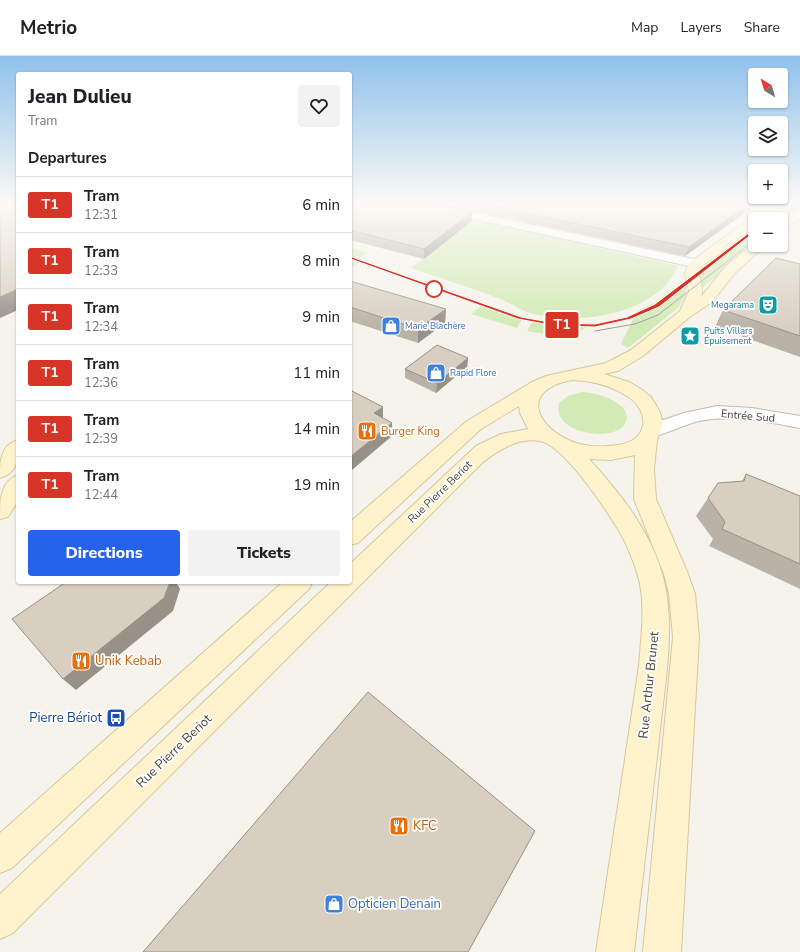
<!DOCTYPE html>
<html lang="en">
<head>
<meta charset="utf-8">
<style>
	:root { --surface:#fff; --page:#f2f2f2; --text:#202124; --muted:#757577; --line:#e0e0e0; --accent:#2563eb }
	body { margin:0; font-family:"Nunito Sans",sans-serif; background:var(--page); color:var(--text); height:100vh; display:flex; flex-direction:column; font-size:15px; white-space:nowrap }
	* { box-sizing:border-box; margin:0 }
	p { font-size:13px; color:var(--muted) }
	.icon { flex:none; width:22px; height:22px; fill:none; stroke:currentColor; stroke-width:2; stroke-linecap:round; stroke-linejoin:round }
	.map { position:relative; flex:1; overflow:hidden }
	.sheet { position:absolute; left:16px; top:16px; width:336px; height:512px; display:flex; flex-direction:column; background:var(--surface); border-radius:4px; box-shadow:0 1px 3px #0004 }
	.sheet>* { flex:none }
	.badge { padding:0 8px; border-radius:3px; font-size:14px; line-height:26px }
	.needle { width:26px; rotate:322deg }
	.controls { position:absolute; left:748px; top:12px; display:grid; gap:8px }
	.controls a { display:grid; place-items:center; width:40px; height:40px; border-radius:4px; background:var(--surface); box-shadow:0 1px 3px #0004; font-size:20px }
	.map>.badge { position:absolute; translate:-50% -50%; box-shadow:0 0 0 2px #fff }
	h2 { padding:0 12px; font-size:15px; line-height:36px }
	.round { display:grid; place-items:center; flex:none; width:42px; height:42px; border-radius:4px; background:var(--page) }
	.headline { display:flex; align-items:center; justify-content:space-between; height:68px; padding:0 12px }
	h1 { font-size:19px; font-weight:800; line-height:30px }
	.primary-button { display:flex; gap:8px; margin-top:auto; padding:8px 12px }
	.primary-button a { flex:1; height:46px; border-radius:4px; background:var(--accent); color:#fff; font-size:16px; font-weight:800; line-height:46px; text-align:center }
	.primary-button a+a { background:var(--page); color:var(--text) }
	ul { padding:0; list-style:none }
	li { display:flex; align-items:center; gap:12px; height:56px; padding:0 12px; border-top:1px solid var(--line) }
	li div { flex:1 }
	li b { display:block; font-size:15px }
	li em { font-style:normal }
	li .badge { min-width:44px; font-weight:700; text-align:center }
	header { display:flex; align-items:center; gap:24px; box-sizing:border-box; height:56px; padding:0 20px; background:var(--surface); border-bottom:1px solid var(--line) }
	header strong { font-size:19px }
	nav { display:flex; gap:22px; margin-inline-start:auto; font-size:14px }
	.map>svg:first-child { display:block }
	.green { fill:#d2eab5 }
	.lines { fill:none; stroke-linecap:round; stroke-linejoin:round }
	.street-casing { stroke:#c2bbae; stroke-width:2 }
	.secondary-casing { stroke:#d6c79b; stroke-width:2 }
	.street { fill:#fff; fill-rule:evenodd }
	.secondary { fill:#fff3cd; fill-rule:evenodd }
	.tram { stroke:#9a9a9a; stroke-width:1 }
	.wall { fill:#bab2a6 }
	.shaded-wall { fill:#979187 }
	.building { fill:#d8cfc1; stroke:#979187 }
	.line { fill:#d73527; stroke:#fff }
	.stop-dot { fill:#fff; stroke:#d73527; stroke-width:2 }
	.labels { text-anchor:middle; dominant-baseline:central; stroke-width:3.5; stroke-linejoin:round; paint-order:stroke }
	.far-culture-label { font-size:9px; fill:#0d838f; stroke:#fff; text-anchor:end }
	.far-shop-label { font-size:9px; fill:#366cbe; stroke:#fff; text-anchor:start }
	.street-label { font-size:11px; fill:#4b4439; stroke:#fff }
	.food-label { font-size:11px; fill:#c56008; stroke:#fff; text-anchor:start }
	.near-food-label { font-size:13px; fill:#c56008; stroke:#fff; text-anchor:start }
	.near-street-label { font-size:13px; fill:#4b4439; stroke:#fff }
	.near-transit-label { font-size:13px; fill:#164399; stroke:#fff; text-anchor:end }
	.near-shop-label { font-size:13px; fill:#366cbe; stroke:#fff; text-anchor:start }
</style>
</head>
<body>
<header>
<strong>Metrio</strong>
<nav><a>Map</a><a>Layers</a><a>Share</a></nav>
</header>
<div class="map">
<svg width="800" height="896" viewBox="0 0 800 896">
	<rect width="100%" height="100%" fill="#f6f3ec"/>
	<path class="green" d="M784,148H800V152L781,168V163H765Z
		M475,164L678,210C658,258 579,270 533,258C522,255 513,249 503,244C473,232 442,223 411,212Z
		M755,170V189L702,232L701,218L705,209Z
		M350,192L368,196L359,203L363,205L350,212Z
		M686,224V239L679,251L628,292L621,288L637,255L656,246Z
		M484,248L524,261L517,272L471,258Z
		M534,263L562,267H592L571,282L527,275Z
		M582,336C597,336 640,349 623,371C605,386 552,376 559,347L568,340Z"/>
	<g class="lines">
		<defs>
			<path id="street" d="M412,148H433L698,204L703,205L705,208L703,211L698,212L418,151Z
				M717,350L752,352L800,360V372C767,366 733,358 699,365C683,369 668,377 652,381L645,380L642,375L645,370L684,357Z"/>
			<path id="secondary" d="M770,148H783L764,163H755V170L700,212C697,222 705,231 701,241L726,210L755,187V189H766L736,216L712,246L691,260L643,300L618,315L604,318L629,326L641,333L651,341L660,356L663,368L657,384L654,413L656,443L688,518L695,538L699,581L681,896H643L673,581L669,538L664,518L634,443L635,399L611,404L589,403C622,439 655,481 665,529C675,579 664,633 659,683C651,754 642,825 634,896H596L639,610C641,583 645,555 640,528C637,515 632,501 626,488C615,465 565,389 540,385C519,381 498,394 482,407L13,877L0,883V838L331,526H350V508L476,390L501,378L528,373L520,357L519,350L481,373L358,487L350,489V466L467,365L532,326L546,320L606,307L631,294L680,255L689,235L685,217L689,207ZM572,324C592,325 610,329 627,340C651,355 649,385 618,389C605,391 589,391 576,387C536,373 518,334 572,324Z
				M800,153V162L785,174L781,175V165Z
				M18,384C18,401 19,417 0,422C0,406 0,389 18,384Z
				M18,419V445L8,461L0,463C0,446 0,425 18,419Z
				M283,526H312L309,533L12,812L0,817V777Z"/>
		</defs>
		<use href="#street" class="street-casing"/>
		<use href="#secondary" class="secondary-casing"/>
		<use href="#street" class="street"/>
		<use href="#secondary" class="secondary"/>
		<path class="tram" d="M769,163L788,148
			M781,163L800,148
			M350,202C380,213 411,224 441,235C508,259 589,291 657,250C668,243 678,234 688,226C710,209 733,191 755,174
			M595,275L635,268L658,259L755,184"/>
	</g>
	<path class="wall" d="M350,148L472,156V165L424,203L350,184Z
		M464,148H757L685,200L464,153Z
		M800,208V301L715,271L723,254Z
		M350,225L446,253L445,267L418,287L350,265Z
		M468,302L467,311L436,337L405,322V313Z
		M746,418L800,440V533L709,490L713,483L696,460L718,427L742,425Z"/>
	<path class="shaded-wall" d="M749,148H757L685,200L689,191Z
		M472,156V165L424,203V193Z
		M18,233V254L0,262V241Z
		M446,253L445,267L418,287V273Z
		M468,302L467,311L436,337L437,327Z
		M383,351V364L374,357Z
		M392,367V380L352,414V416L350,417V401Z
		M170,526H176L180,533L173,555L76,634L63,623Z"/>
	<path class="building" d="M0,148H18V233L0,241Z
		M350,148H435L472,156L424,193L350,174Z
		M482,148H749L689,191Z
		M776,202L800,208V280L723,254Z
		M350,225L446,253L418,273L350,251Z
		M437,289L468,302L437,327L405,313Z
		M350,334L383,351L374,357L392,367L350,401Z
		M746,418L800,440V508L722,473L725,466L708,442L718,427L744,425Z
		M66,526H170L164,542L63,623L12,563Z
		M368,636L535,775L468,896H143Z"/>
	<linearGradient id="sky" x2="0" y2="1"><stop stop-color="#8fc1ec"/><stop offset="0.54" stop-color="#fbfaf6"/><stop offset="1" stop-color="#fbfaf6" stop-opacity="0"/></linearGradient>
	<rect width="800" height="273" fill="url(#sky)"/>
	<path class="line" d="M754,173L757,174L659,251L631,263L595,271L555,270L518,263L348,202L352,201L521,261L555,267L595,268L627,261L655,248Z"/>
	<defs>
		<symbol id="theatre-square" viewBox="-11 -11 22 22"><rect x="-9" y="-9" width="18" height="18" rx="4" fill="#0f9aa8" stroke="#fff"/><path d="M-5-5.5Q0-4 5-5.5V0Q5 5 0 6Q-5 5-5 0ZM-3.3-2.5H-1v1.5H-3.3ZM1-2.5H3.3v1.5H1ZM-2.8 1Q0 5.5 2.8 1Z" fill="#fff"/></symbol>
		<symbol id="shop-square" viewBox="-11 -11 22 22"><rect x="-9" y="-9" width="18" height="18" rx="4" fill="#3f7fe0" stroke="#fff"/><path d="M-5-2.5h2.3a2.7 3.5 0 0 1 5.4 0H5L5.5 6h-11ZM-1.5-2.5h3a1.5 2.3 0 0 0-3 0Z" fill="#fff"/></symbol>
		<symbol id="sight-square" viewBox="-11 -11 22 22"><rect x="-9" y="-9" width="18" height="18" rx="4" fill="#0f9aa8" stroke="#fff"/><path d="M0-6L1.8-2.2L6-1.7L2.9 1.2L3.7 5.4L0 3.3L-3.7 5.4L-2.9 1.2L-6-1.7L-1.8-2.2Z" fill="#fff"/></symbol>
		<symbol id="restaurant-square" viewBox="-11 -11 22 22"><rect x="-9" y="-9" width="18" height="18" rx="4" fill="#e8710a" stroke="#fff"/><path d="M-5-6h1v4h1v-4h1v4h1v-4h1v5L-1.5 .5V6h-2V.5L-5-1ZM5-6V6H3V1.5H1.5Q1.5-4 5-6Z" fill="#fff"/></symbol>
		<symbol id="bus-square" viewBox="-11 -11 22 22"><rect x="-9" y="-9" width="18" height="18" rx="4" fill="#1a4fb4" stroke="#fff"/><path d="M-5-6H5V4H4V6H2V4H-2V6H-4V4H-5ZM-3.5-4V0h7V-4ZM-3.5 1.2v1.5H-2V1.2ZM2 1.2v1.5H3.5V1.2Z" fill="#fff"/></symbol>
	</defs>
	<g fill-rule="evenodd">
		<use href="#theatre-square" x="757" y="238" width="22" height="22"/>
		<use href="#shop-square" x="380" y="259" width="22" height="22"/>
		<use href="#sight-square" x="679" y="269" width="22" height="22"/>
		<use href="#shop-square" x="425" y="306" width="22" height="22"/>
		<use href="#restaurant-square" x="356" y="364" width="22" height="22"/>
		<use href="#restaurant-square" x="70" y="594" width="22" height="22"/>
		<use href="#bus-square" x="105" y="651" width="22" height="22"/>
		<use href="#restaurant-square" x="388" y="759" width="22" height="22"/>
		<use href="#shop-square" x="323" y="837" width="22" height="22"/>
	</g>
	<circle class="stop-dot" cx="434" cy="233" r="8"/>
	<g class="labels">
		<g class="far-culture-label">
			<text x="754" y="249">Megarama</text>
			<text x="704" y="275" text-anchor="start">Puits Villars<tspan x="704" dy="10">Épuisement</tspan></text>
		</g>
		<g class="far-shop-label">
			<text x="405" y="270">Marie Blachère</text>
			<text x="450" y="317">Rapid Flore</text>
		</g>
		<g class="street-label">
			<text transform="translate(748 360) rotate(5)">Entrée Sud</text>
			<text transform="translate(440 436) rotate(-44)">Rue Pierre Beriot</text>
		</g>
		<g class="food-label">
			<text x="381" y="375">Burger King</text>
		</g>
		<g class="near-food-label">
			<text x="95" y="605">Unik Kebab</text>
			<text x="413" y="770">KFC</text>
		</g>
		<g class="near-street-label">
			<text transform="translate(649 629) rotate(-84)">Rue Arthur Brunet</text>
			<text transform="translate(174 695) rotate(-44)">Rue Pierre Beriot</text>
		</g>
		<g class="near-transit-label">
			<text x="102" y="662">Pierre Bériot</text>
		</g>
		<g class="near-shop-label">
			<text x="348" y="848">Opticien Denain</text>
		</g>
	</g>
</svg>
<div class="controls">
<a><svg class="needle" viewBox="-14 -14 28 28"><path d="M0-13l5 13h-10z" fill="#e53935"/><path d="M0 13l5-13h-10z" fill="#757577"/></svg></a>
<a><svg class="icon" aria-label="layers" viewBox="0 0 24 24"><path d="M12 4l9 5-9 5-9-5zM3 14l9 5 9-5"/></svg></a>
<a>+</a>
<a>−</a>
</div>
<b class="badge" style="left:562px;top:269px;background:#d73527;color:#fff">T1</b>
<section class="sheet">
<div class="headline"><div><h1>Jean Dulieu</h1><p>Tram</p></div><a class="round"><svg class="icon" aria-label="heart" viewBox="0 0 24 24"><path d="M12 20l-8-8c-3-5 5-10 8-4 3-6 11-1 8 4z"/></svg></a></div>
<h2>Departures</h2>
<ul>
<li><span class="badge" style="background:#d73527;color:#fff">T1</span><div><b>Tram</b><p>12:31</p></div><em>6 min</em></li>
<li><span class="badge" style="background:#d73527;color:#fff">T1</span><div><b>Tram</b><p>12:33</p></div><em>8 min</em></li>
<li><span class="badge" style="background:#d73527;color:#fff">T1</span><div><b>Tram</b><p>12:34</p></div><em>9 min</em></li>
<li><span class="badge" style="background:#d73527;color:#fff">T1</span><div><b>Tram</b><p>12:36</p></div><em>11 min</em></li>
<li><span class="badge" style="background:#d73527;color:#fff">T1</span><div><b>Tram</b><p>12:39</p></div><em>14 min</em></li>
<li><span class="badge" style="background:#d73527;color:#fff">T1</span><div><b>Tram</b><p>12:44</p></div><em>19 min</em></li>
</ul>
<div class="primary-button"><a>Directions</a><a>Tickets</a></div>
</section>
</div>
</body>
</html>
